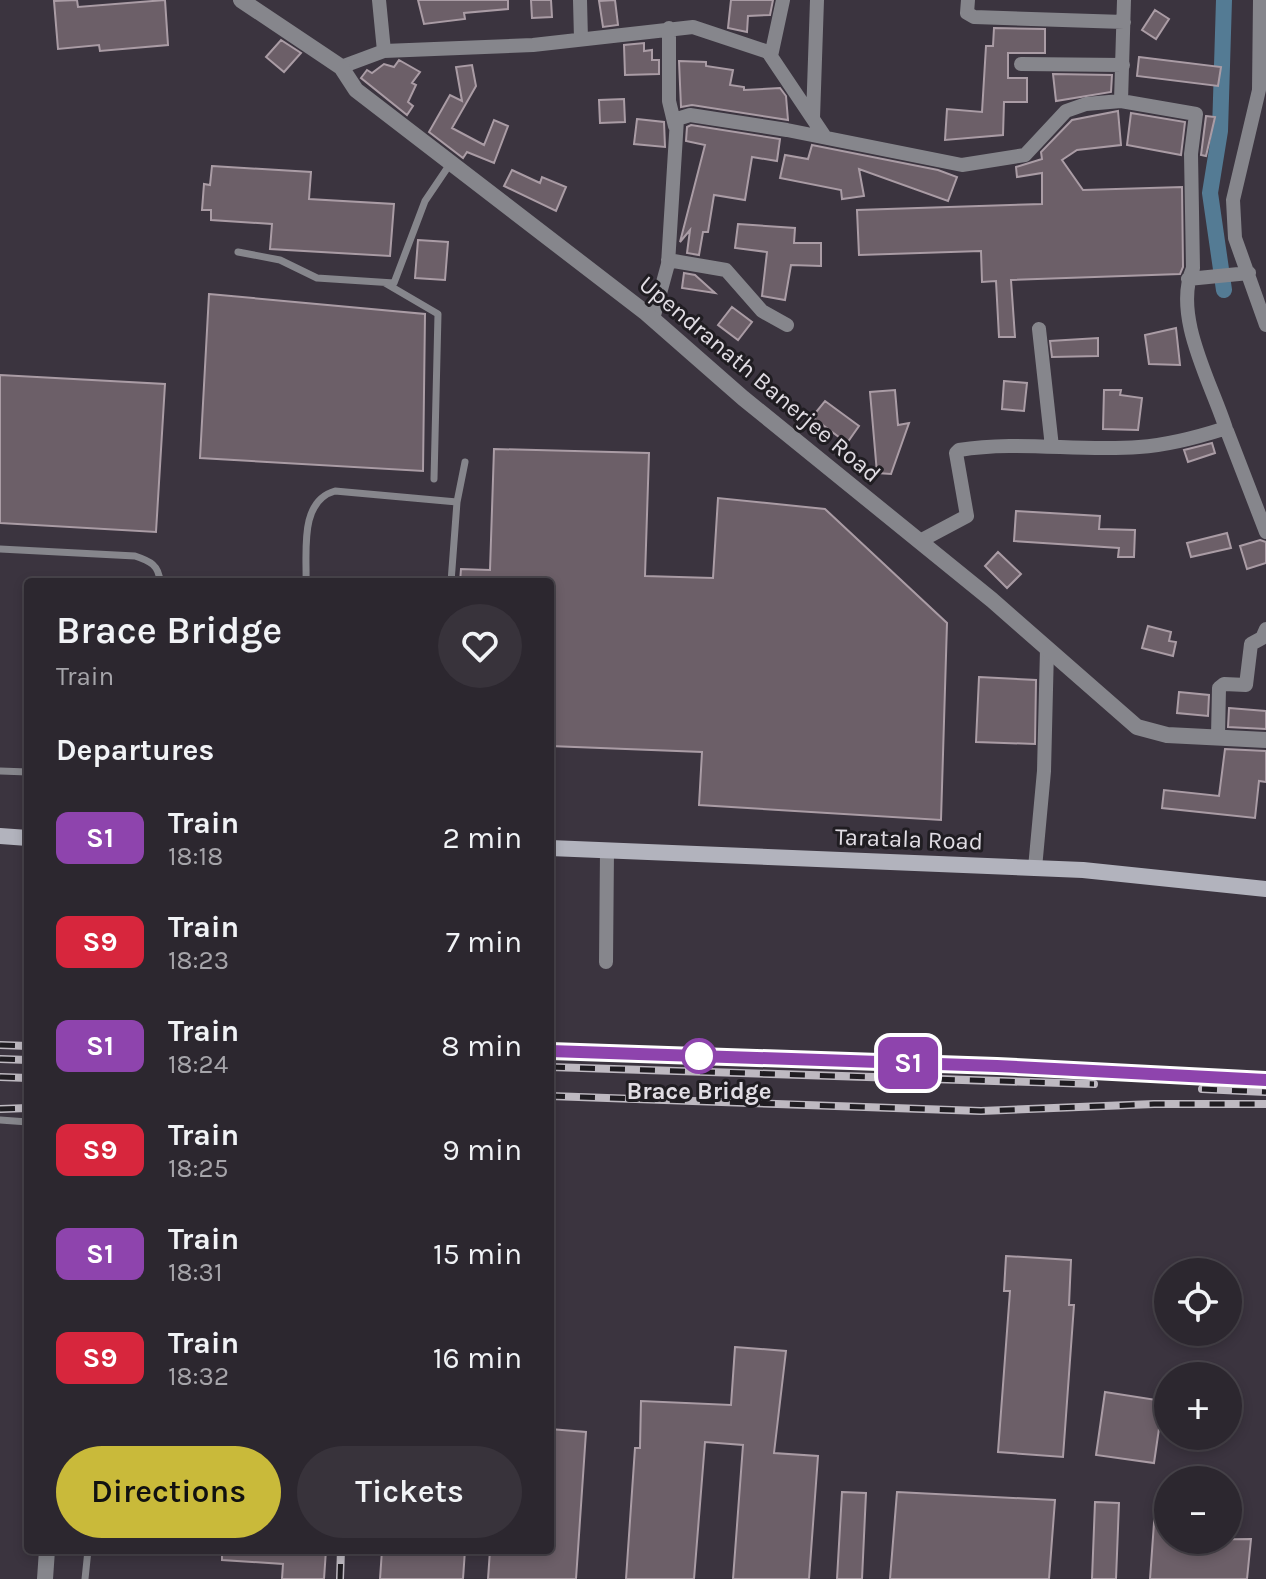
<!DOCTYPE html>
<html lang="en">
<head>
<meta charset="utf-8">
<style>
	:root { --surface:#2c272f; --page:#38333b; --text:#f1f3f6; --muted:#a6a5aa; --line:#48444b; --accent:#c9ba3a }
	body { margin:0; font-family:Karla,sans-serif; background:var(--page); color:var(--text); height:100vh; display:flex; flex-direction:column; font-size:30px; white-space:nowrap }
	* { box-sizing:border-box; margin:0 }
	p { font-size:26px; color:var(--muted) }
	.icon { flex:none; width:44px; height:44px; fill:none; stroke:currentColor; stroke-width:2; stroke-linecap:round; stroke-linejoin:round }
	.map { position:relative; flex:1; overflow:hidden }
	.sheet { position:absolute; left:24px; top:578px; width:530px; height:976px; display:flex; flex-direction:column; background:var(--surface); border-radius:8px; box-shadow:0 4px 12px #0003,0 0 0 2px var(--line) }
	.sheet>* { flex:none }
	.badge { padding:0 16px; border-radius:12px; font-size:28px; line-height:52px }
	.controls { position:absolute; left:1154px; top:1258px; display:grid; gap:16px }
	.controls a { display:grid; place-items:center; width:88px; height:88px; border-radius:50%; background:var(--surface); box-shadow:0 4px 12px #0003,0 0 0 2px var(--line); font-size:40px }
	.map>.badge { position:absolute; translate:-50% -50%; box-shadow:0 0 0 4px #fff }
	h2 { padding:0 32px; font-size:30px; line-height:72px }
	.round { display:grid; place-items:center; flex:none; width:84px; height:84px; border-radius:42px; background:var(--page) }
	.overview { display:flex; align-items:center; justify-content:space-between; height:136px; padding:0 32px }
	h1 { font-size:38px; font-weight:600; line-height:60px }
	.cta { display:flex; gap:16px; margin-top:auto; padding:16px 32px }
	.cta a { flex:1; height:92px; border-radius:48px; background:var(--accent); color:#111; font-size:32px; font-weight:600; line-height:92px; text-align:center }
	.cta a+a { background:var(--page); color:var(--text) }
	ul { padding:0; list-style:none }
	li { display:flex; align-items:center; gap:24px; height:104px; padding:0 32px }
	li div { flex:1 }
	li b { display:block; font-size:30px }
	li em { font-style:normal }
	li .badge { min-width:88px; font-weight:700; text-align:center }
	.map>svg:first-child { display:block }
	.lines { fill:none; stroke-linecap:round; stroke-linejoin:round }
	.canal { stroke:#547b94; stroke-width:16 }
	.building { fill:#6c5f68; stroke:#aa9ca5; stroke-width:2 }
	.service { stroke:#86868c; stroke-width:7 }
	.minor { stroke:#86868c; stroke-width:14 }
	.tertiary { stroke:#86868c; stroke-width:16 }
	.secondary { stroke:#b2b3bd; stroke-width:16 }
	.rail-casing { stroke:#beb9c1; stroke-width:8 }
	.rail { stroke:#201d22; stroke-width:5; stroke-dasharray:15; stroke-linecap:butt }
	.line-casing { stroke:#fff; stroke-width:18 }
	.line { stroke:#8e44ad; stroke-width:12 }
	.stop-dot { fill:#fff; stroke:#8e44ad; stroke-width:4 }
	.labels { text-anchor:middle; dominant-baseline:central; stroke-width:6; stroke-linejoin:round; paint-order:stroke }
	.street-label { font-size:24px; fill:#e1dde4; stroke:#201d22 }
	.stop-label { font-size:24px; font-weight:bold; fill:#e1dde4; stroke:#201d22 }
</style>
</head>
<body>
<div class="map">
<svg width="1266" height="1579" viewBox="0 0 1266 1579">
	<rect width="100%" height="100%" fill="#3b343f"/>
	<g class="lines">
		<path class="canal" d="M1224,290L1210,193L1220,131L1224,0"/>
	</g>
	<path class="building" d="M77,0L78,7L165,0L168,45L100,51L99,45L58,49L54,1Z
		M418,0H508V9L464,13L465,19L424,24Z
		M531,0H551L552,17L532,18Z
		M615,0L618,25L603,27L599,1Z
		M731,0H773L770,15L748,16L747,32L728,28Z
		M1155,10L1169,19L1156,39L1142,30Z
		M994,28L1045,29V53H1008V78H1027V102H1004L1003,135L945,140L947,109L982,112L986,46H993Z
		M281,40L301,53L284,72L266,57Z
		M644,43V51L652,50V60H659V74L625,75L624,45Z
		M1139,57L1221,67L1218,86L1137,76Z
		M399,60L420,72L412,83L416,85L408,102L413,106L407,115L361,78L367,70L372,73L384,64L394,67Z
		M679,61L706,62V66L733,70L730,85L744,87V90L780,88L786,96L788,120L692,105L681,107Z
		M472,65L476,86L452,128L484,145L494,120L508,126L494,163L467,152L463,158L429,132L450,95L462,101L456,67Z
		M1053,74L1112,75L1111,92L1056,101Z
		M624,99L625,122L600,123L599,100Z
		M1118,111L1121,145L1077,150L1062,160L1083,190L1182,187L1183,267L1180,274L1011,280L1015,337H999L996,281L982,282L981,251L859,255L857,210L1042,204V173L1017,177L1016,167L1042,159L1041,152L1072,120Z
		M1131,113L1185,122L1181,155L1127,145Z
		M1206,116L1215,117L1206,156L1201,155Z
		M637,119L664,122L665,147L634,144Z
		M691,125L780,139L777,161L752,157L745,200L714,195L708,232H703L699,255L687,253L690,230L680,242L705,145L686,141L687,127Z
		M812,145L938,170L957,177L948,201L859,169L864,196L842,199L841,190L780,178L785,155L808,159Z
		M212,166L311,172L309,199L394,204L390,256L270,249L272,224L211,220V210H202L204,184L210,185Z
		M512,170L540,183L542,177L566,187L556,211L504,186Z
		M738,224L795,228L794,243H821V266L791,265L785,300L762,296L767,252L735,248Z
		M418,240L448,242L445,280L415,278Z
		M684,273L695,275L715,293L682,288Z
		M209,294L425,314L423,471L200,458Z
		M732,307L752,322L738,340L718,325Z
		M1176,328L1180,365L1149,364L1145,335Z
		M1098,338V356L1052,357L1050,341Z
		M0,375L165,384L156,532L0,523Z
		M1004,381L1027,383L1024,411L1002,409Z
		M895,390L898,425L909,423L891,474L877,473L870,392Z
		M1104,390H1121L1120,395L1142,398L1138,430L1103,429Z
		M825,401L859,426L847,443L812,417Z
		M1212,443L1215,453L1188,462L1184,450Z
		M494,449L649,453L645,576L713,578L718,498L825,509L947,623L941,820L699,805L702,752L550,746V582H460L461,569L490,570Z
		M1016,511L1100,516L1099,529L1135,530L1134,557H1118L1119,548L1014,541Z
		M1227,533L1231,548L1191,557L1187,543Z
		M1260,540L1266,542V563L1247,569L1240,546Z
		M998,552L1021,574L1007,588L985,566Z
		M1148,626L1171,632L1169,641L1176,642L1173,656L1142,648Z
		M979,677L1036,680L1035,744L976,742Z
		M1179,692L1209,695L1208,716L1177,713Z
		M1229,708L1266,711V729L1228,727Z
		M1225,749L1266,751V782L1259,781L1255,818L1162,808L1164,790L1219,796Z
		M1006,1256L1071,1260L1069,1305H1074L1063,1457L998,1452L1010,1291H1004Z
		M735,1347L786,1351L774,1453L818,1456L809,1579H733L743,1445L705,1442L694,1579H626L635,1448H640L641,1401L731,1405Z
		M1105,1392L1163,1401L1154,1463L1096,1455Z
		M550,1429L586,1432L576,1579H488L490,1550H550Z
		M842,1492L866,1493L862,1579H837Z
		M897,1492L1055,1500L1049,1579H890Z
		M1156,1495L1168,1496V1540L1251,1539L1247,1579H1150Z
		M1095,1502L1119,1503L1116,1579H1092Z
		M222,1550H326L324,1579H282L283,1564L222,1560Z
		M382,1550H465L463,1579H380Z"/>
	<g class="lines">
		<path class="service" d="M238,252L280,260L317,278L394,283L425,201L450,164
			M385,283L438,314L434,479
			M0,549L135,556C150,561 159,565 160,582
			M306,582C307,552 299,501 335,491L457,502
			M451,582L457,502L465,462
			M0,771L28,772
			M0,1120L28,1122
			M85,1579L88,1550"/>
		<path class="minor" d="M379,0L384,51
			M580,0L581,39
			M968,0L967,13L974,17L1124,22
			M1260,0L1259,90L1233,200L1235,238L1266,325
			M669,28V101L675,126
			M771,56L783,0
			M1021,64L1123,65
			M341,67L384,51L533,45L693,27L768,52L825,137
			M1121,101L1196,114L1191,154L1193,268C1172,316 1212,384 1226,429
			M813,118L817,0
			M668,260L726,270L762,311L787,325
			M1188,279L1249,273
			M653,319L668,264L677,119L690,115L787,130L962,165L1025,155L1066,111L1086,104L1121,101L1124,0
			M1039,329L1052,447
			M920,541L967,516L956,453L959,450C1018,440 1079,452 1139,447C1168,445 1195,438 1223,429L1227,431L1266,532
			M1218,736L1219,688L1224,684L1246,685L1251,644L1262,638L1266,629
			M1035,868L1044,771L1047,649
			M606,962L607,851"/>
		<path class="tertiary" d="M241,0L341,67L356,90L646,313L743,398L992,600L1137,727L1167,735L1266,740
			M45,1579L47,1550"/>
		<path class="secondary" d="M0,836L28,838
			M550,848L1083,870L1266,889"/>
		<defs>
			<path id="rail" d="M0,1045L28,1046
				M550,1051L997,1066L1266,1079
				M0,1059L28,1060
				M550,1067L1094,1084
				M0,1077L28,1078
				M1202,1089L1266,1092
				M550,1096L981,1111L1154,1104H1266
				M0,1109L28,1108
				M340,1579L341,1550"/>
		</defs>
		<use href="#rail" class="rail-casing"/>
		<use href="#rail" class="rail"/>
	</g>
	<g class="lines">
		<defs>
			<path id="line" d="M550,1051L997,1066L1266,1080"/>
		</defs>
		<use href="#line" class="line-casing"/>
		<use href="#line" class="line"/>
	</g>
	<circle class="stop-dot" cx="699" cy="1056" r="16"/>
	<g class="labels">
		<g class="street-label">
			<text transform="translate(760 379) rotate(40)">Upendranath Banerjee Road</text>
			<text transform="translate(909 839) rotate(2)">Taratala Road</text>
		</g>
		<g class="stop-label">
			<text x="699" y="1091">Brace Bridge</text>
		</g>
	</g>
</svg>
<div class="controls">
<a><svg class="icon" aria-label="locate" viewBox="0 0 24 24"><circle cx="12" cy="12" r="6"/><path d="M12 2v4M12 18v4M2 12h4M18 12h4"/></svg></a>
<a>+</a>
<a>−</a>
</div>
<b class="badge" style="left:908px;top:1063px;background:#8e44ad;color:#fff">S1</b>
<section class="sheet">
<div class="overview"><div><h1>Brace Bridge</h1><p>Train</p></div><a class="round"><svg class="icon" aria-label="heart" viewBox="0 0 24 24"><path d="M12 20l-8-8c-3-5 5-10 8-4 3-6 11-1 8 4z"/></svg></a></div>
<h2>Departures</h2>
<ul>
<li><span class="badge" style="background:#8e44ad;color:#fff">S1</span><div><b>Train</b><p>18:18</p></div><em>2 min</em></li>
<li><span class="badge" style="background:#d7263d;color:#fff">S9</span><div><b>Train</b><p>18:23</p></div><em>7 min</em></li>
<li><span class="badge" style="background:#8e44ad;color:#fff">S1</span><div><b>Train</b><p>18:24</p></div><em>8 min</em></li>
<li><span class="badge" style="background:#d7263d;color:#fff">S9</span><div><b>Train</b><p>18:25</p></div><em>9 min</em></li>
<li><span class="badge" style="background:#8e44ad;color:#fff">S1</span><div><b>Train</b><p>18:31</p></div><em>15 min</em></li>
<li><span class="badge" style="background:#d7263d;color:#fff">S9</span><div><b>Train</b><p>18:32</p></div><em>16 min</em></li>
</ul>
<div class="cta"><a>Directions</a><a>Tickets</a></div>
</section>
</div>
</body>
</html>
